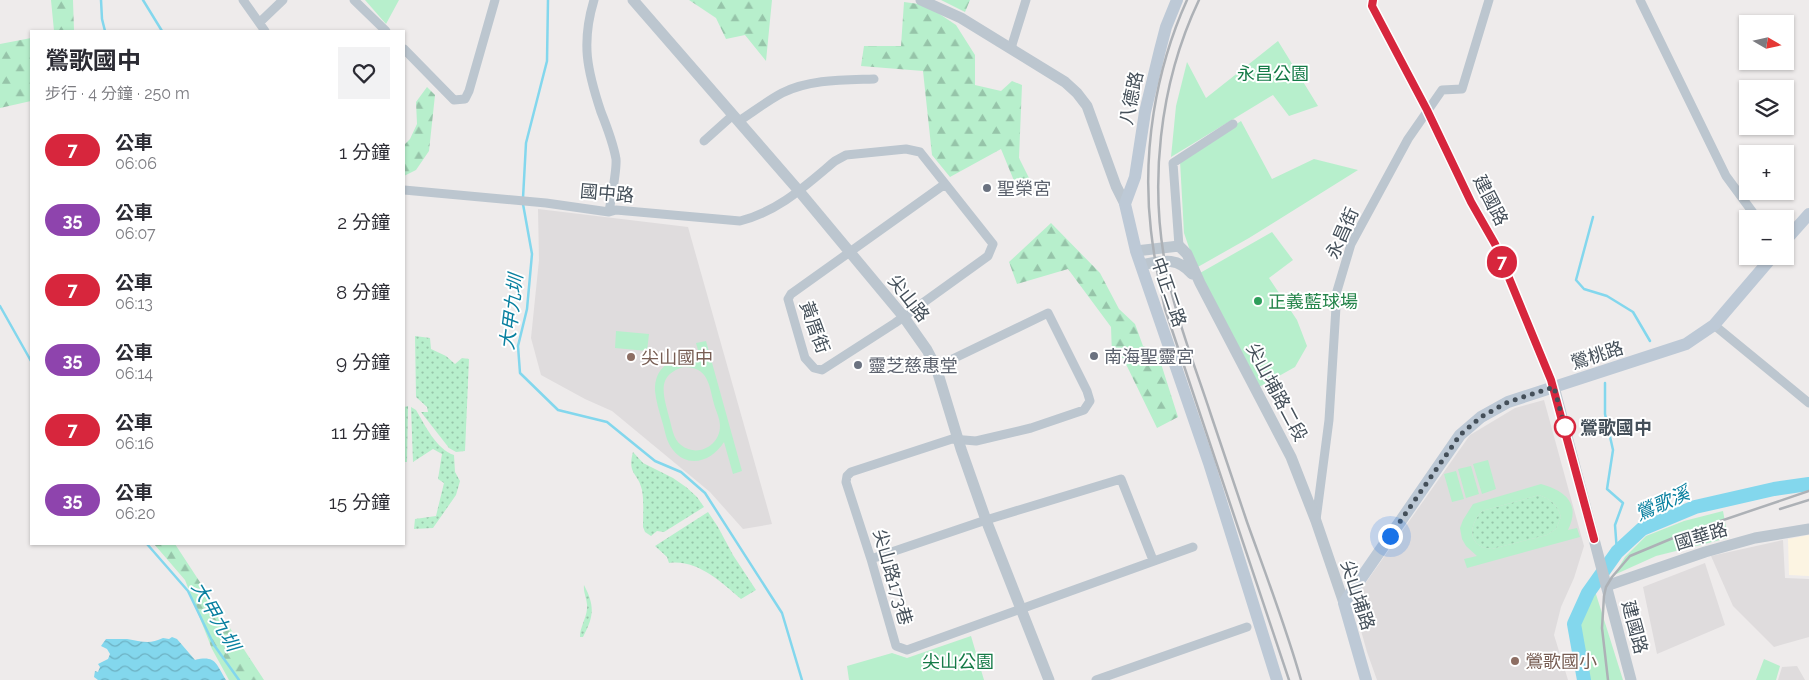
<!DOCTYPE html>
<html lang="zh-TW">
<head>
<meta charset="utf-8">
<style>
	:root { --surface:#fff; --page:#f2f2f3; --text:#2b2b33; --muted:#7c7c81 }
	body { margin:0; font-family:Raleway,"Noto Sans TC",sans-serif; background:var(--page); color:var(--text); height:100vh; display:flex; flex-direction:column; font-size:19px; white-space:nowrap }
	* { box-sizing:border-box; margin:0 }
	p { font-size:16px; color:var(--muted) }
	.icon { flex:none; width:28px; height:28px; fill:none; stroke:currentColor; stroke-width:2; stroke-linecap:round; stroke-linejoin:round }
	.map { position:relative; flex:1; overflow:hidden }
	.side { position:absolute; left:30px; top:30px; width:375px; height:515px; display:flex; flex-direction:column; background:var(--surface); border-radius:0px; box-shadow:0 1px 4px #0004 }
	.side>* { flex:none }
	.badge { padding:0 10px; border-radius:16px; font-size:18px; line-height:32px }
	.needle { width:32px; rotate:99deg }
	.controls { position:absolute; left:1739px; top:15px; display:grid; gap:10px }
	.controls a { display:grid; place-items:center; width:55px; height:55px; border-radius:0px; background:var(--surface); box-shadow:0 1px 4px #0004; font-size:25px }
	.you { position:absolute; width:25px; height:25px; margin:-12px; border:4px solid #fff; border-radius:50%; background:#1a73e8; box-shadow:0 0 0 8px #1a73e833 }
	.map>.badge { position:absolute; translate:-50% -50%; box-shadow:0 0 0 2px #fff }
	.round { display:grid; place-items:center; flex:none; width:52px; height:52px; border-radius:0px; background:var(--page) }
	.headline { display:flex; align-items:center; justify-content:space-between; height:85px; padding:0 15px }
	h1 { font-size:24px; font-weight:700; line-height:38px }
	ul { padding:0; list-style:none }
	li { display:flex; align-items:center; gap:15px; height:70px; padding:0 15px }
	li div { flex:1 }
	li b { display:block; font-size:19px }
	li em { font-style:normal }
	li .badge { min-width:55px; font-weight:700; text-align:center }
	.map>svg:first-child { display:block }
	.commercial { fill:#fcf4e2 }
	.education { fill:#dfdcdd }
	.grass { fill:url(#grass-dots) }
	.forest { fill:url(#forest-firs) }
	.green { fill:#b7efcc; fill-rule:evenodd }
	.water { fill:url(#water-waves) }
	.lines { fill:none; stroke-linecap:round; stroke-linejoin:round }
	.stream { stroke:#83d7ed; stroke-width:2.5 }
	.river { stroke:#83d7ed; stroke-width:14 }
	.minor { stroke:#bcc6cf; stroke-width:9 }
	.tertiary { stroke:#bcc6cf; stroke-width:11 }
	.secondary { stroke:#bdc9d6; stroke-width:12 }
	.rail { stroke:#adb1b6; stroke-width:2.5 }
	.line-casing { stroke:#fff; stroke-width:11 }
	.line { stroke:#d7263d; stroke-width:8 }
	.walk { stroke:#444f59; stroke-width:5; stroke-dasharray:0 9 }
	.worship-dot { fill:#6b7280; stroke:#fff; stroke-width:2 }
	.leisure-dot { fill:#2e9e5b; stroke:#fff; stroke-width:2 }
	.education-dot { fill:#8d6e63; stroke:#fff; stroke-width:2 }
	.stop-dot { fill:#fff; stroke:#d7263d; stroke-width:2.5 }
	.labels { text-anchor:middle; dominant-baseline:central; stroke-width:4; stroke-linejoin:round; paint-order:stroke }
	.park-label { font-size:18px; fill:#147a47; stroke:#fff }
	.street-label { font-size:18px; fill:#444f59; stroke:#fff }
	.worship-label { font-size:18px; fill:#5b616d; stroke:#fff; text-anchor:start }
	.leisure-label { font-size:18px; fill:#27864d; stroke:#fff; text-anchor:start }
	.education-label { font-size:18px; fill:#785e54; stroke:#fff; text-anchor:start }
	.stop-label { font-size:18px; font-weight:bold; fill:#444f59; stroke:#fff; text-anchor:start }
	.water-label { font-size:19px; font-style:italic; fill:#0980a0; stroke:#fff }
</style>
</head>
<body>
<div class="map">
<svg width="1809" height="680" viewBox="0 0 1809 680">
	<defs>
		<pattern id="grass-dots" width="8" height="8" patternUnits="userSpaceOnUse" patternTransform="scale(1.25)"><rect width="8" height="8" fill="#b7efcc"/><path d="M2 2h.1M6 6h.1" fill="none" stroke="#96c4a9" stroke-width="1.8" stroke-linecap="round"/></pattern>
		<pattern id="forest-firs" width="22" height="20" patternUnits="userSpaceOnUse" patternTransform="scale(1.25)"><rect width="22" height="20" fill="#b7efcc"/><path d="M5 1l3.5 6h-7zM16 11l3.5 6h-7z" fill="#96c4a9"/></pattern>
		<pattern id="water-waves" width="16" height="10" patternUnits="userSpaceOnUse" patternTransform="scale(1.25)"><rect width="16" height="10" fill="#83d7ed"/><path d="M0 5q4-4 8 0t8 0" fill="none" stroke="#6db1c3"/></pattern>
	</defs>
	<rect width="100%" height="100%" fill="#eeebeb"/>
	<path class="commercial" d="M1809,535V576L1789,575L1788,539Z"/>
	<path class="education" d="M538,209L688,227L772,524L743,529L710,492L612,411L585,399L541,375L531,338L539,260Z
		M1544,400L1584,546L1574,578L1561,607L1554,635L1568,680H1377L1367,652L1355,609L1362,588L1470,435L1515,408Z
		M1783,540L1785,578L1809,579V637L1774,647L1733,606L1711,556Z
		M1705,563L1725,625L1657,654L1643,587Z
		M1797,666L1805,680H1778L1782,667Z"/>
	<path class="grass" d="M415,336L430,338L431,349L446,356L455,364L462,358L469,359L465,451L456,452L449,448L421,412H428L427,407L416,397Z
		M408,406L407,462H404V407Z
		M411,407L416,410C425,425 436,449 454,455L455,472L460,481L456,495L433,528L414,529L415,519L436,516L444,483L438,479L442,454L433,449L413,462Z
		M633,452L643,463L673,478L686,487L697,497L704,507L664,532L657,531L651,536L645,532L643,527C643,515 644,501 642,490C638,472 627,475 633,452Z
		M1539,495C1552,500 1557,504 1561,517L1556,529L1547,535L1492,549C1467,547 1468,526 1482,511Z
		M708,512L718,527L733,555L756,590L741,599C721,582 697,559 669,563L667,557L655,546Z
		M584,585C595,606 594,616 583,637H580C580,627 586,619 587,609C588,600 583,593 584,585Z"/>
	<path class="forest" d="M51,0H73L74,31H54Z
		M689,0H772L766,61L745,35L726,39L716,18Z
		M941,0H970L965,12Z
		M904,2L926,5L956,25L975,55V85L1001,91L1012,81L1022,85L1019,158L1032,184L1019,193L1001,149L950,177L932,155L923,71L861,66L864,46H901Z
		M31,38V101L0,108V44Z
		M427,87L435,95L429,151L416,170L404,176V145L410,139L417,124L416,102Z
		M1051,223L1100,273L1119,309L1135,324L1143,346L1157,351L1178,417L1157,428L1123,358L1112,355L1111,327L1068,269L1017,284L1009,262Z
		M154,544H175L264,680H229L212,649L185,580Z"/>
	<path class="green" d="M365,0H399L386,24Z
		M1278,41L1318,106L1289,116L1273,95L1171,157L1176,106L1187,62L1206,98Z
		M1241,121L1272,179L1314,159L1358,170L1249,238L1196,268L1184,233L1180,161Z
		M1272,232L1293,260L1269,278L1297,320L1307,346L1295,367L1259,387L1200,273Z
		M616,331L649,334L647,351L615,348Z
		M706,341L742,471L733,474L724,442C713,460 689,470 673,450C666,442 665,430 662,421C659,411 656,401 655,391C654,363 678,354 701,361L696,343ZM684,367C708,367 709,384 714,404C716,411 720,419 720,426C720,446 697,458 681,445C673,439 672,427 669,417C664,396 655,375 684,367Z
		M1488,460L1496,489L1482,494L1473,464Z
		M1471,466L1479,494L1466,498L1458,469Z
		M1456,471L1464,499L1452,502L1444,474Z
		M1541,484C1565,491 1581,503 1568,530L1577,528L1580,537L1467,568L1464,559L1477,556L1466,546L1462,539L1460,528L1463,520L1473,504ZM1539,495C1552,500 1557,504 1561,517L1556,529L1547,535L1492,549C1467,547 1468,526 1482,511Z
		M1723,511L1728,538L1656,556L1614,575L1625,557L1646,536L1684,521Z
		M1595,591L1623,680H1588L1580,626Z
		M971,636L984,680H849L847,666L892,653L907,658Z
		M1764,659L1780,666L1776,680H1756Z"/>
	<path class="water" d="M172,637L177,639L195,660C216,655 216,664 226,680H98L94,677L95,671L98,672L100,667L98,664L108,659L110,654L107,649L101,646L106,639C112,639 120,639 127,639C141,641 149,645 163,638L169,639Z"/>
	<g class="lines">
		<path class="stream" d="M101,0L102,19L105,31
			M143,0L162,31
			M523,198L526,143L547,61L548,0
			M523,204L532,254L527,309L518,346L520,373L558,410L607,422L655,461L681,472L705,493L782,613L802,680
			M1593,217L1576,280L1584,289L1607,296L1633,312L1650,341
			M0,306L31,361
			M1605,383V414L1613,450L1607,489L1623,503L1615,525L1617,552
			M147,544L188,591L214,645L239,680"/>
		<path class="river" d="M1584,680L1574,624L1588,593L1617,552L1642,529L1695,507L1774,489L1809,484"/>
		<path class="minor" d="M243,0L265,31
			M354,0L386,31
			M594,0C581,43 587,70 601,112C607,127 613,142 616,159C617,172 611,198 609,212
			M1373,0L1372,6L1427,110L1471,202L1495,244L1554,387
			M1640,0L1726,176L1754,214L1759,219
			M260,22L283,0
			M1011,48L1026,0
			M404,49L454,100L465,99L469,91L495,0
			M739,121C753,112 767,101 782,93C810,79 844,80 874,79
			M704,141L733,115
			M404,190L546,203L609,212L616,210L740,221C779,211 805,186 835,161L846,155L906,149L920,152L993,244L988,256L895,323L822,370L814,368L805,358L788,299L791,294L945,184
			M1179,246L1173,163L1233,124
			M1714,325L1809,403
			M936,367L1048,313L1087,391L1090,401L1084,410L1031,428L976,441L952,439L851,472L847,476L846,482L871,559L896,646L907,650L1193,547
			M1316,520L1329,420L1337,291L1351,244L1408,139L1442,90L1462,89L1489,0
			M871,559L986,520L1121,479L1153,560
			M1096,680L1247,627"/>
		<path class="tertiary" d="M633,0L799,191L903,316L927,350L936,367L961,449L986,520L1049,680
			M921,0L961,18L1065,82L1077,93L1087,106L1116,186L1125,204
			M1136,251L1179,246L1187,254L1200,283L1291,457L1316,521L1344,603
			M1141,265C1162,261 1177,256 1192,274
			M1554,387L1631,680
			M1606,586L1705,552L1755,538L1809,529"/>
		<path class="secondary" d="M1177,0L1166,27L1160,50L1145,112L1135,177L1125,204L1136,251L1209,463L1277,680
			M1785,241L1809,214
			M1366,680L1344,603L1460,435L1481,417L1508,402L1686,344L1714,325L1773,256"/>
		<path class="rail" d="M1187,0C1155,71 1142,153 1151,231C1154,257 1159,283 1165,309L1289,680
			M1199,0C1159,84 1148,187 1168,278C1178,324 1196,369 1211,415C1223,451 1235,487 1247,522C1266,575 1286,627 1301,680
			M1780,509L1809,500
			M1608,680L1602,628L1604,596L1606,587L1612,577L1630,556L1685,533L1809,491"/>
	</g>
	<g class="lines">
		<defs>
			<path id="line" d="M1373,0L1372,6L1427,110L1471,202L1495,244L1551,380L1594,539"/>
		</defs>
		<use href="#line" class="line-casing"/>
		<use href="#line" class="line"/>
		<path class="walk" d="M1390,536L1460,435L1481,417L1508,402L1554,387L1566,432L1565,427"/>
	</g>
	<g class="worship-dot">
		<circle cx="987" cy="188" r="5"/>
		<circle cx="1094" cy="356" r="5"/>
		<circle cx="858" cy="365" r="5"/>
	</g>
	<circle class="leisure-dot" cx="1258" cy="301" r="5"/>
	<g class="education-dot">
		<circle cx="631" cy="357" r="5"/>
		<circle cx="1515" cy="661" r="5"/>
	</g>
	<circle class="stop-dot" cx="1565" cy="427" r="10"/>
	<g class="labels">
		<g class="park-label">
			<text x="1273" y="73">永昌公園</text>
			<text x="958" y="661">尖山公園</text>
		</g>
		<g class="street-label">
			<text transform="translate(1131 98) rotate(-78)">八德路</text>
			<text transform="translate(607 193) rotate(5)">國中路</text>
			<text transform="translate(1491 200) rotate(63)">建國路</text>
			<text transform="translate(1342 233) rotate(-66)">永昌街</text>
			<text transform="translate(1169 292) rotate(71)">中正二路</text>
			<text transform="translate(909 298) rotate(52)">尖山路</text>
			<text transform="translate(815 327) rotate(70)">黃厝街</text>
			<text transform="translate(1597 355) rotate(-18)">鶯桃路</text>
			<text transform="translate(1277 392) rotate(62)">尖山埔路二段</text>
			<text transform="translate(1701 536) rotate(-17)">國華路</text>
			<text transform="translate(893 577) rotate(74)">尖山路173巷</text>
			<text transform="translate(1358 595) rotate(72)">尖山埔路</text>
			<text transform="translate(1635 627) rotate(75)">建國路</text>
		</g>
		<g class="worship-label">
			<text x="997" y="188">聖榮宮</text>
			<text x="1104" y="356">南海聖靈宮</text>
			<text x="868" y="365">靈芝慈惠堂</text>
		</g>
		<g class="leisure-label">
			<text x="1268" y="301">正義藍球場</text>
		</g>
		<g class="education-label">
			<text x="641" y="357">尖山國中</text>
			<text x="1525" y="661">鶯歌國小</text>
		</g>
		<g class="stop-label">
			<text x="1580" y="427">鶯歌國中</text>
		</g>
		<g class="water-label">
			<text transform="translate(511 312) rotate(-83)">大甲九圳</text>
			<text transform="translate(1662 503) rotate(-24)">鶯歌溪</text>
			<text transform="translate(216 616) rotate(60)">大甲九圳</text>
		</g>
	</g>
</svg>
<div class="controls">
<a><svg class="needle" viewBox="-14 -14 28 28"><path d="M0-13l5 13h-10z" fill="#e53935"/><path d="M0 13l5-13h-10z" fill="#7c7c81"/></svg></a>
<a><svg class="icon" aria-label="layers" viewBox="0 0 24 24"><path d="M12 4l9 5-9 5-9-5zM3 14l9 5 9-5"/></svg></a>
<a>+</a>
<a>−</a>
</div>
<div class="you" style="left:1390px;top:536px"></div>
<b class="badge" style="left:1502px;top:262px;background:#d7263d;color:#fff">7</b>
<section class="side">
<div class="headline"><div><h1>鶯歌國中</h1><p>步行 · 4 分鐘 · 250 m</p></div><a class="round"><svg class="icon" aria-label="heart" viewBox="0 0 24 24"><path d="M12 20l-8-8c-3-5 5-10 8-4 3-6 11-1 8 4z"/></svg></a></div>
<ul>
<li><span class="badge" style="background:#d7263d;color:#fff">7</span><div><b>公車</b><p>06:06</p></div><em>1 分鐘</em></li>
<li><span class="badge" style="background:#8e44ad;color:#fff">35</span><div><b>公車</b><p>06:07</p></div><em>2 分鐘</em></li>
<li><span class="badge" style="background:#d7263d;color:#fff">7</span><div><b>公車</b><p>06:13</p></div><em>8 分鐘</em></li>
<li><span class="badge" style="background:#8e44ad;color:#fff">35</span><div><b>公車</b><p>06:14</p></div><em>9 分鐘</em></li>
<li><span class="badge" style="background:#d7263d;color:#fff">7</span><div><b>公車</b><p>06:16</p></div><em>11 分鐘</em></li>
<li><span class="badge" style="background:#8e44ad;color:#fff">35</span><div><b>公車</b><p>06:20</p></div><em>15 分鐘</em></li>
</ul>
</section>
</div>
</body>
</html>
